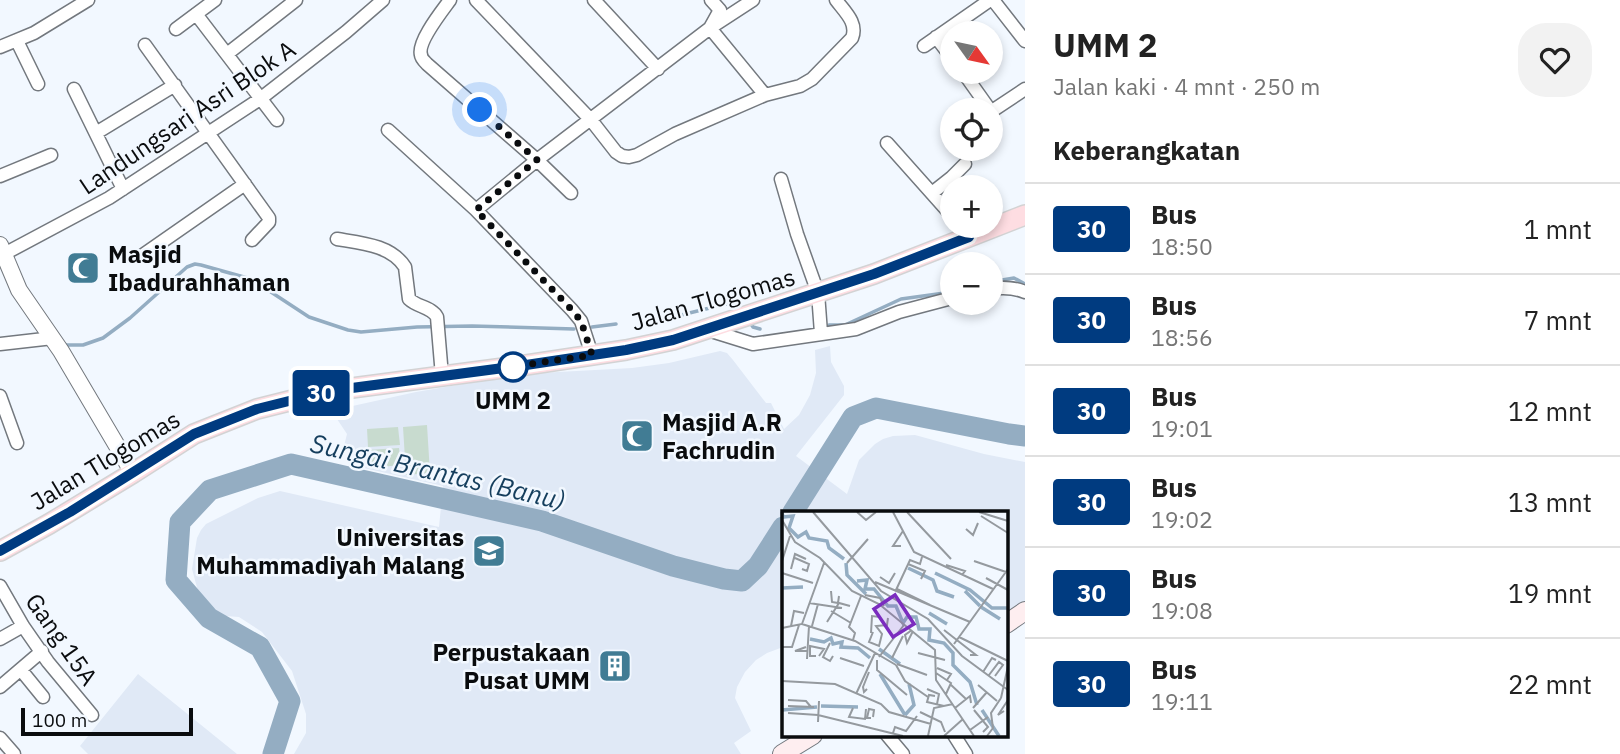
<!DOCTYPE html>
<html lang="id">
<head>
<meta charset="utf-8">
<style>
	:root { --surface:#fff; --page:#f2f2f2; --text:#222; --muted:#767676; --line:#e0e0e0 }
	body { margin:0; font-family:"IBM Plex Sans",sans-serif; background:var(--page); color:var(--text); height:100vh; display:flex; flex-direction:column; font-size:26px; white-space:nowrap }
	* { box-sizing:border-box; margin:0 }
	p { font-size:23px; color:var(--muted) }
	.icon { flex:none; width:38px; height:38px; fill:none; stroke:currentColor; stroke-width:2; stroke-linecap:round; stroke-linejoin:round }
	.map { position:relative; flex:1; overflow:hidden }
	.side { display:flex; flex-direction:column; background:var(--surface); width:595px }
	.side>* { flex:none }
	.badge { padding:0 14px; border-radius:5px; font-size:24px; line-height:46px }
	.needle { width:46px; rotate:123deg }
	.buttons { position:absolute; left:940px; top:21px; display:grid; gap:14px }
	.buttons a { display:grid; place-items:center; width:63px; height:63px; border-radius:50%; background:var(--surface); box-shadow:0 4px 10px #0003; font-size:35px }
	.scale { position:absolute; left:21px; bottom:18px; width:172px; box-sizing:border-box; padding-left:7px; border:4px solid #0a0c0e; border-top:0; font-size:19px; line-height:24px; white-space:nowrap; color:#0a0c0e; -webkit-text-stroke:5px #f2f8ff; paint-order:stroke }
	.you { position:absolute; width:35px; height:35px; margin:-18px; border:5px solid #fff; border-radius:50%; background:#1a73e8; box-shadow:0 0 0 10px #1a73e833 }
	.map>.badge { position:absolute; translate:-50% -50%; box-shadow:0 0 0 4px #fff }
	h2 { padding:0 28px; font-size:26px; line-height:63px }
	.round { display:grid; place-items:center; flex:none; width:74px; height:74px; border-radius:28px; background:var(--page) }
	.overview { display:flex; align-items:center; justify-content:space-between; height:119px; padding:0 28px }
	h1 { font-size:33px; font-weight:700; line-height:52px }
	ul { padding:0; list-style:none }
	li { display:flex; align-items:center; gap:21px; height:91px; padding:0 28px; border-top:2px solid var(--line) }
	li div { flex:1 }
	li b { display:block; font-size:26px }
	li em { font-style:normal }
	li .badge { min-width:77px; font-weight:700; text-align:center }
	main { display:flex; flex:1; min-height:0 }
	.map>svg:first-child { display:block }
	.built { fill:#e0e9f6 }
	.green { fill:#c8dbcf }
	.lines { fill:none; stroke-linecap:round; stroke-linejoin:round }
	.stream { stroke:#94adc2; stroke-width:3.5 }
	.river { stroke:#94adc2; stroke-width:21 }
	.minor-casing { stroke:#73787e; stroke-width:15 }
	.tertiary-casing { stroke:#73787e; stroke-width:18 }
	.secondary-casing { stroke:#73787e; stroke-width:20 }
	.primary-casing { stroke:#d3d3d4; stroke-width:22 }
	.minor { stroke:#fff; stroke-width:12 }
	.tertiary { stroke:#fff; stroke-width:16 }
	.secondary { stroke:#feeef0; stroke-width:18 }
	.primary { stroke:#fedde2; stroke-width:19 }
	.line-casing { stroke:#fff; stroke-width:16 }
	.line { stroke:#003b80; stroke-width:10 }
	.walk { stroke:#0a0c0e; stroke-width:7; stroke-dasharray:0 12.6 }
	.stop-dot { fill:#fff; stroke:#003b80; stroke-width:3.5 }
	.labels { text-anchor:middle; dominant-baseline:central; stroke-width:5; stroke-linejoin:round; paint-order:stroke }
	.street-label { font-size:24px; fill:#0a0c0e; stroke:#f2f8ff }
	.poi-label { font-size:24px; font-weight:bold; fill:#0a0c0e; stroke:#f2f8ff; text-anchor:start }
	.stop-label { font-size:24px; font-weight:bold; fill:#0a0c0e; stroke:#f2f8ff }
	.water-label { font-size:26px; font-style:italic; fill:#153e5d; stroke:#f2f8ff }
	.inset-river { fill:none; stroke:#94adc2; stroke-width:3.5 }
	.inset-road { fill:none; stroke:#959a9f; stroke-width:2 }
	.view { fill:#7b2cbf; fill-opacity:0.15; stroke:#7b2cbf; stroke-width:3.5 }
	.inset-edge { fill:none; stroke:#0a0c0e; stroke-width:3.5 }
</style>
</head>
<body>
<main>
<div class="map">
<svg width="1025" height="754" viewBox="0 0 1025 754">
	<rect width="100%" height="100%" fill="#f2f8ff"/>
	<path class="built" d="M830,346L831,362L844,386V395L796,456L847,494L859,460L875,444L883,439L893,436L915,435L984,454L1025,462V607L1006,621V512H783V647L767,653L756,660L745,672L737,687L735,698L751,731L734,743L741,754H294L306,733V714L292,671L262,632L239,617L212,615L202,606L192,569L197,538L201,530L206,524L258,498L280,491L439,527L443,486L364,468L344,446L347,434L337,419L348,407L416,392L521,374L632,368L669,363L720,351L727,353L733,360L766,403H771L784,429L799,415L810,395L816,373L815,350Z
		M138,674L237,754H88L80,746Z"/>
	<path class="green" d="M427,425L430,473L406,475L403,427Z
		M398,427L400,445L368,447L367,429Z
		M399,448L401,465L369,468L368,450Z"/>
	<g class="lines">
		<path class="stream" d="M990,282L1014,278L1025,284
			M669,318L726,304C734,304 738,305 743,312
			M749,321L753,327L760,329
			M829,325H845L901,299L952,292
			M592,327L616,324
			M64,345H83L103,338L130,318L187,267L195,264L201,265L251,279L309,317L348,330L361,332L417,327L472,326L574,329"/>
		<path class="river" d="M793,512L853,417L876,408L1009,434L1025,436
			M273,754L290,701L260,647L209,618L176,580L180,522L210,490L291,464L542,521L673,566L724,579L742,581L758,566L783,527"/>
		<defs>
			<path id="minor" d="M450,0C442,11 417,42 421,55C421,58 425,62 427,64L537,160L571,193
				M476,0L591,120L616,152L622,156L629,157L637,155L675,134L765,95L800,86L812,79L852,38C858,23 845,12 836,0
				M594,0L658,69
				M753,0L710,28L765,95
				M993,0L1025,41
				M196,14L277,120
				M176,29L215,0
				M936,37L952,58
				M17,41L38,84
				M145,45L269,218V222L252,240
				M924,46L990,0
				M0,47L34,33L88,0
				M227,54L296,0
				M963,72L990,110
				M74,89L123,189
				M990,110L995,109L1025,89
				M388,130L476,210L572,310L581,321L592,355
				M96,133L175,85
				M887,143L952,216
				M0,176L51,155
				M781,179L797,234L818,293L821,333
				M932,193L951,178L965,164
				M476,210L537,160L710,28L720,10L711,0
				M337,239C361,243 391,245 405,267L409,299C417,307 432,307 437,317L442,376
				M4,254L109,198L260,99L346,32L383,0
				M143,255L245,184
				M990,289C1003,287 1013,287 1025,292
				M708,330L753,344L856,329L899,312L952,298
				M0,344L53,338
				M0,396L17,443
				M0,586L23,626L48,662L92,715
				M0,639L23,626
				M21,670L43,697
				M0,687L42,651
				M887,735L903,754
				M954,735L966,754
				M0,738L14,754"/>
			<path id="tertiary" d="M0,245L19,290L61,351L133,473"/>
			<path id="secondary" d="M1006,624L1025,611
				M782,754L813,735"/>
			<path id="primary" d="M0,551L49,524L133,473L194,434L257,409L329,391L526,365L626,350L673,340L874,274L1025,215"/>
		</defs>
		<use href="#minor" class="minor-casing"/>
		<use href="#tertiary" class="tertiary-casing"/>
		<use href="#secondary" class="secondary-casing"/>
		<use href="#primary" class="primary-casing"/>
		<use href="#minor" class="minor"/>
		<use href="#tertiary" class="tertiary"/>
		<use href="#secondary" class="secondary"/>
		<use href="#primary" class="primary"/>
	</g>
	<g class="lines">
		<defs>
			<path id="line" d="M0,551L70,512L194,434L257,409L329,391L526,365L626,350L673,340L874,274L969,237"/>
		</defs>
		<use href="#line" class="line-casing"/>
		<use href="#line" class="line"/>
		<path class="walk" d="M480,110L537,160L476,210L572,310L581,321L592,355L510,367H513"/>
	</g>
	<defs>
		<symbol id="mosque-square" viewBox="-11 -11 22 22"><rect x="-9" y="-9" width="18" height="18" rx="4" fill="#417c94" stroke="#f2f8ff"/><path d="M3.5-4.9A6 6 0 1 0 3.5 4.9A5 5 0 1 1 3.5-4.9Z" fill="#fff"/></symbol>
		<symbol id="university-square" viewBox="-11 -11 22 22"><rect x="-9" y="-9" width="18" height="18" rx="4" fill="#417c94" stroke="#f2f8ff"/><path d="M0-5L7-2L0 1L-7-2ZM-4 1L0 2.5L4 1V4Q0 6-4 4Z" fill="#fff"/></symbol>
		<symbol id="building-square" viewBox="-11 -11 22 22"><rect x="-9" y="-9" width="18" height="18" rx="4" fill="#417c94" stroke="#f2f8ff"/><path d="M-4-6H4V6H1V3H-1V6H-4ZM-2.5-4.3h1.7v1.8h-1.7ZM.8-4.3h1.7v1.8H.8ZM-2.5-1h1.7V.8h-1.7ZM.8-1h1.7V.8H.8Z" fill="#fff"/></symbol>
	</defs>
	<g fill-rule="evenodd">
		<use href="#mosque-square" x="64" y="249" width="38" height="38"/>
		<use href="#mosque-square" x="618" y="417" width="38" height="38"/>
		<use href="#university-square" x="470" y="532" width="38" height="38"/>
		<use href="#building-square" x="596" y="647" width="38" height="38"/>
	</g>
	<circle class="stop-dot" cx="513" cy="367" r="14"/>
	<g class="labels">
		<g class="street-label">
			<text transform="translate(187 117) rotate(-34)">Landungsari Asri Blok A</text>
			<text transform="translate(713 299) rotate(-16)">Jalan Tlogomas</text>
			<text transform="translate(105 460) rotate(-31)">Jalan Tlogomas</text>
			<text transform="translate(62 639) rotate(55)">Gang 15A</text>
		</g>
		<g class="poi-label">
			<text x="108" y="254">Masjid<tspan x="108" dy="28">Ibadurahhaman</tspan></text>
			<text x="662" y="422">Masjid A.R<tspan x="662" dy="28">Fachrudin</tspan></text>
			<text x="464" y="537" text-anchor="end">Universitas<tspan x="464" dy="28">Muhammadiyah Malang</tspan></text>
			<text x="590" y="652" text-anchor="end">Perpustakaan<tspan x="590" dy="28">Pusat UMM</tspan></text>
		</g>
		<g class="stop-label">
			<text x="513" y="400">UMM 2</text>
		</g>
		<g class="water-label">
			<text transform="translate(438 471) rotate(13)">Sungai Brantas (Banu)</text>
		</g>
	</g>
	<g transform="translate(782 511)">
		<rect width="226" height="226" fill="#f2f8ff"/>
		<path class="inset-river" d="M0,1L1,6L11,5L7,17L16,26L24,21L27,27L45,30L47,37L62,48M64,52L65,64L84,83M126,57L151,69L155,80L172,86M153,62L188,79L210,97H226M75,70L85,69L83,78H92L106,95H114L121,112L125,106H134L137,118H148L147,129L162,132L171,142V154L188,171L195,194M0,77L21,76M183,80L198,95M199,96L218,108M147,102L165,113M28,128L42,131L49,127L51,133L60,131L59,136L76,137L88,147M97,138L118,153M98,163L123,204M39,195L76,196M0,199L35,196M200,199L217,225M123,204L132,194L127,173"/>
		<path class="inset-road" d="M31,1L99,80L146,108L180,145L226,179M75,1L84,9L94,1M111,1L132,41L211,78M125,1L169,48M197,1L226,10M199,5L226,22M0,9L13,31L38,47L70,80L97,93L153,139L154,169L192,225M184,18L191,24L196,12M119,35H111L121,20M13,47L27,53L25,60L20,58M0,50L8,25M192,50L224,61M65,52L86,28M126,53L143,60L139,68M164,54L183,60L180,64M9,58L13,43L24,48M0,62L31,72M98,66L107,72L113,62M204,67L226,79M93,71L188,111M115,78L148,94M114,79L128,49L138,53L140,46M49,80L50,91L56,92L57,85M83,84L98,87L102,95M27,92L60,97M49,100L69,112M45,111L57,92L68,95M20,113L73,130L114,154M9,115L12,100L22,102M30,115L36,93M0,117L20,113L42,52M130,119L123,124L125,132L131,120M162,119L194,144H188M91,121L87,131L97,135L100,123L94,115L105,114L106,107M89,122L90,105L98,106M177,126L226,150M71,129L73,122L67,116L79,85M48,132L41,146L48,150L51,145M172,133L226,58M0,136H10L17,114M24,136L13,140H25M136,142L163,149M34,145H28V135L42,138L37,145M97,146L122,114M58,147L82,155M110,147L121,125M25,148L27,115M95,149V159L125,184M115,153L145,164M114,154L123,170L146,186M155,157L169,163L165,169M201,161L210,147L214,149M154,162L169,172L164,183M207,164L217,151L221,154L213,165M0,170L53,173L99,193L107,201L149,213M168,173L184,188M196,174L215,190M85,178L82,181L81,176L87,161M145,178L157,183L155,193M74,183L93,142M153,185L147,184L145,191L162,195M219,187L226,155M6,189L24,190L29,196M6,195L32,196M71,197L67,206L83,208L84,198M173,197L188,185L189,192M191,197L205,181M192,199L206,216L201,221M222,200L216,204L226,189M138,201L159,211L163,221M6,202L36,204L121,225M89,207H85L87,198L92,199L91,206M36,211L37,190M188,219L206,206M111,222L113,216L124,220L135,205M146,225L152,197L171,193M162,225L181,208M205,225L211,217L209,202L219,187"/>
		<path class="view" d="M113,84L132,113L111,126L92,98Z"/>
		<rect width="226" height="226" class="inset-edge"/>
	</g>
</svg>
<div class="buttons">
<a><svg class="needle" viewBox="-14 -14 28 28"><path d="M0-13l5 13h-10z" fill="#e53935"/><path d="M0 13l5-13h-10z" fill="#767676"/></svg></a>
<a><svg class="icon" aria-label="locate" viewBox="0 0 24 24"><circle cx="12" cy="12" r="6"/><path d="M12 2v4M12 18v4M2 12h4M18 12h4"/></svg></a>
<a>+</a>
<a>−</a>
</div>
<div class="scale">100 m</div>
<div class="you" style="left:480px;top:110px"></div>
<b class="badge" style="left:321px;top:393px;background:#003b80;color:#fff">30</b>
</div>
<section class="side">
<div class="overview"><div><h1>UMM 2</h1><p>Jalan kaki · 4 mnt · 250 m</p></div><a class="round"><svg class="icon" aria-label="heart" viewBox="0 0 24 24"><path d="M12 20l-8-8c-3-5 5-10 8-4 3-6 11-1 8 4z"/></svg></a></div>
<h2>Keberangkatan</h2>
<ul>
<li><span class="badge" style="background:#003b80;color:#fff">30</span><div><b>Bus</b><p>18:50</p></div><em>1 mnt</em></li>
<li><span class="badge" style="background:#003b80;color:#fff">30</span><div><b>Bus</b><p>18:56</p></div><em>7 mnt</em></li>
<li><span class="badge" style="background:#003b80;color:#fff">30</span><div><b>Bus</b><p>19:01</p></div><em>12 mnt</em></li>
<li><span class="badge" style="background:#003b80;color:#fff">30</span><div><b>Bus</b><p>19:02</p></div><em>13 mnt</em></li>
<li><span class="badge" style="background:#003b80;color:#fff">30</span><div><b>Bus</b><p>19:08</p></div><em>19 mnt</em></li>
<li><span class="badge" style="background:#003b80;color:#fff">30</span><div><b>Bus</b><p>19:11</p></div><em>22 mnt</em></li>
</ul>
</section>
</main>
</body>
</html>
